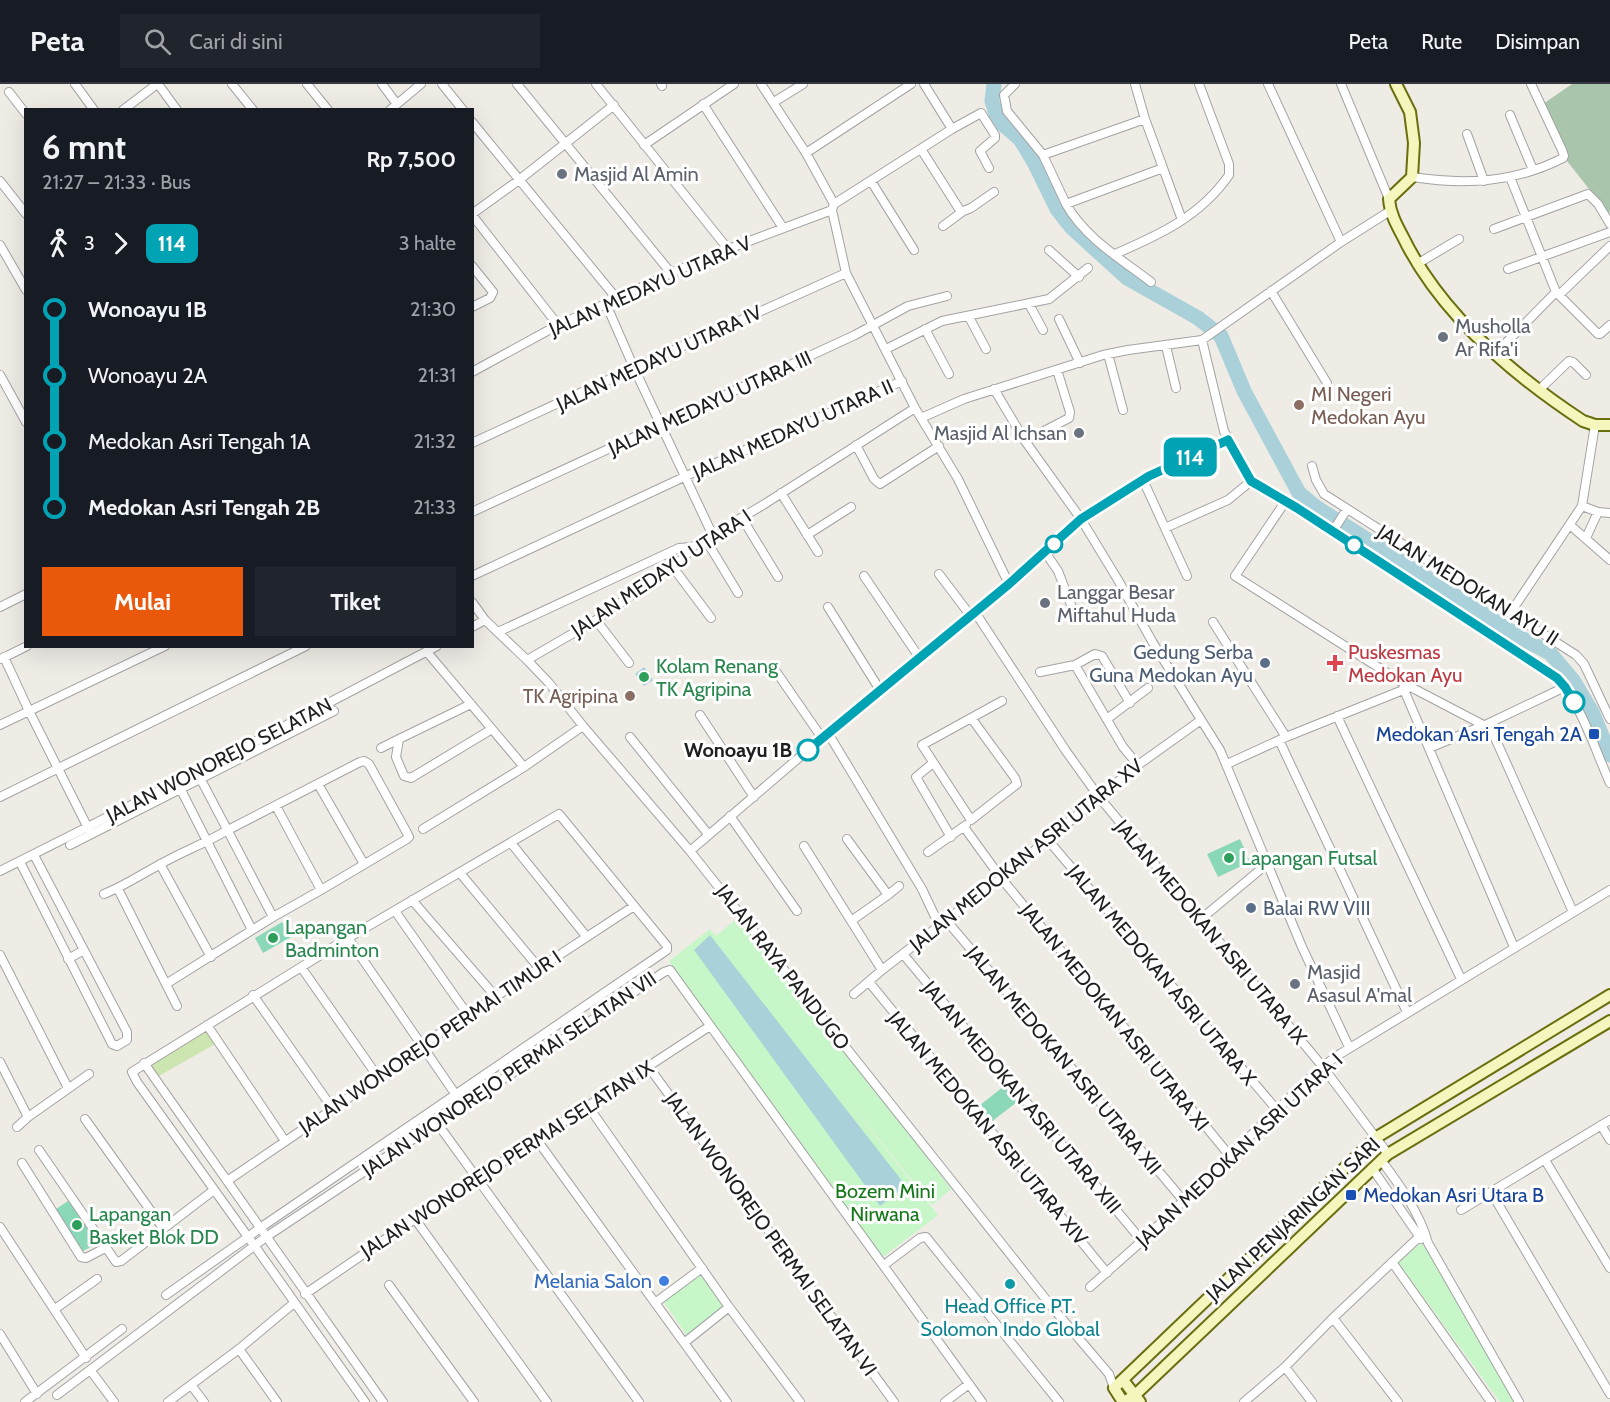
<!DOCTYPE html>
<html lang="id">
<head>
<meta charset="utf-8">
<style>
	:root { --surface:#171b24; --page:#20242c; --text:#f1f3f6; --muted:#9ea1a6; --line:#363941; --accent:#ea580c }
	body { margin:0; font-family:Cabin,sans-serif; background:var(--page); color:var(--text); height:100vh; display:flex; flex-direction:column; font-size:22px; white-space:nowrap }
	* { box-sizing:border-box; margin:0 }
	p { font-size:20px; color:var(--muted) }
	.icon { flex:none; width:33px; height:33px; fill:none; stroke:currentColor; stroke-width:2; stroke-linecap:round; stroke-linejoin:round }
	.map { position:relative; flex:1; overflow:hidden }
	.sheet { position:absolute; left:24px; top:24px; width:450px; height:540px; display:flex; flex-direction:column; background:var(--surface); border-radius:0px; box-shadow:0 6px 24px #0002 }
	.sheet>* { flex:none }
	.badge { padding:0 12px; border-radius:9px; font-size:21px; line-height:39px }
	.map>.badge { position:absolute; translate:-50% -50%; box-shadow:0 0 0 3px #fff }
	.legs { display:flex; align-items:center; gap:9px; height:66px; padding:0 18px; font-size:20px }
	.legs p { margin-inline-start:auto }
	.head { display:flex; align-items:center; justify-content:space-between; height:102px; padding:0 18px }
	h1 { font-size:33px; font-weight:700; line-height:45px }
	.cta { display:flex; gap:12px; margin-top:auto; padding:12px 18px }
	.cta a { flex:1; height:69px; border-radius:0px; background:var(--accent); color:#fff; font-size:24px; font-weight:700; line-height:69px; text-align:center }
	.cta a+a { background:var(--page); color:var(--text) }
	ul { padding:0 18px; list-style:none }
	li { display:flex; align-items:center; gap:21px; height:66px; font-size:22px }
	li i { display:grid; place-items:center; width:9px; height:100%; margin:0 8px; background:currentColor }
	li i::after { content:''; width:15px; height:15px; margin:-8px; border:4px solid; border-radius:50%; background:var(--surface) }
	li p { margin-inline-start:auto }
	li:first-child i { background:linear-gradient(#0000 50%,currentColor 0) }
	li:last-child i { background:linear-gradient(currentColor 50%,#0000 0) }
	header { display:flex; align-items:center; gap:36px; box-sizing:border-box; height:84px; padding:0 30px; background:var(--surface); border-bottom:2px solid var(--line) }
	header strong { font-size:28px }
	nav { display:flex; gap:33px; margin-inline-start:auto; font-size:21px }
	.search { width:420px; height:54px; background:var(--page); display:flex; align-items:center; gap:15px; box-sizing:border-box; padding:0 21px; border-radius:0px; color:var(--muted); font-size:22px }
	.map>svg:first-child { display:block }
	.grass { fill:#cde5b0 }
	.cemetery { fill:#a9c6ac }
	.park { fill:#c7f6c8 }
	.pitch { fill:#8ad8b7 }
	.water { fill:#aad1da }
	.lines { fill:none; stroke-linecap:round; stroke-linejoin:round }
	.river { stroke:#aad1da; stroke-width:15 }
	.street-casing { stroke:#a3a3a3; stroke-width:10 }
	.secondary-casing { stroke:#696f0d; stroke-width:14 }
	.street { stroke:#fff; stroke-width:8 }
	.secondary { stroke:#f5f5be; stroke-width:10 }
	.line-1-casing { stroke:#fff; stroke-width:14 }
	.line-1 { stroke:#00a3b4; stroke-width:9 }
	.worship-dot { fill:#6b7280; stroke:#fff; stroke-width:2 }
	.education-dot { fill:#8d6e63; stroke:#fff; stroke-width:2 }
	.stop-1-dot { fill:#fff; stroke:#00a3b4; stroke-width:3 }
	.service-dot { fill:#5c6f8a; stroke:#fff; stroke-width:2 }
	.health-dot { fill:#e0444e; stroke:#fff; stroke-width:2 }
	.leisure-dot { fill:#2e9e5b; stroke:#fff; stroke-width:2 }
	.transit-dot { fill:#1a4fb4; stroke:#fff; stroke-width:2 }
	.shop-dot { fill:#3f7fe0; stroke:#fff; stroke-width:2 }
	.culture-dot { fill:#0f9aa8; stroke:#fff; stroke-width:2 }
	.labels { text-anchor:middle; dominant-baseline:central; stroke-width:6; stroke-linejoin:round; paint-order:stroke }
	.worship-label { font-size:20px; fill:#5b616d; stroke:#fff; text-anchor:start }
	.street-label { font-size:20px; fill:#1f1f1f; stroke:#fff }
	.education-label { font-size:20px; fill:#785e54; stroke:#fff; text-anchor:start }
	.service-label { font-size:20px; fill:#4e5e75; stroke:#fff; text-anchor:end }
	.health-label { font-size:20px; fill:#be3a42; stroke:#fff; text-anchor:start }
	.leisure-label { font-size:20px; fill:#27864d; stroke:#fff; text-anchor:start }
	.transit-label { font-size:20px; fill:#164399; stroke:#fff; text-anchor:end }
	.stop-label { font-size:20px; font-weight:bold; fill:#1f1f1f; stroke:#fff; text-anchor:end }
	.park-label { font-size:20px; fill:#147718; stroke:#fff }
	.shop-label { font-size:20px; fill:#366cbe; stroke:#fff; text-anchor:end }
	.culture-label { font-size:20px; fill:#0d838f; stroke:#fff }
</style>
</head>
<body>
<header>
<strong>Peta</strong>
<div class="search"><svg class="icon" aria-label="search" viewBox="0 0 24 24"><circle cx="10" cy="10" r="6"/><path d="M15 15l6 6"/></svg>Cari di sini</div>
<nav><a>Peta</a><a>Rute</a><a>Disimpan</a></nav>
</header>
<div class="map">
<svg width="1610" height="1318" viewBox="0 0 1610 1318">
	<rect width="100%" height="100%" fill="#efece6"/>
	<path class="grass" d="M206,943L217,959L157,993L147,979Z"/>
	<path class="cemetery" d="M1572,0H1610V128L1608,129L1567,77L1543,20Z"/>
	<path class="park" d="M741,831L951,1105L932,1121L834,1000L938,1131L883,1173L669,877L710,845L716,852Z
		M1423,1158L1517,1318H1500L1397,1177Z
		M698,1184L730,1228L691,1257L659,1211Z"/>
	<path class="pitch" d="M1240,755L1250,778L1218,793L1207,770Z
		M282,838L291,853L263,869L255,854Z
		M1008,999L1021,1015L991,1038L979,1022Z
		M71,1115L100,1158L83,1167L56,1125Z"/>
	<path class="water" d="M644,583L653,596L644,602L635,590Z
		M710,851L906,1102L880,1122L694,866Z"/>
	<g class="lines">
		<path class="river" d="M994,0L992,17L998,36L1020,55L1034,78L1057,125L1072,144L1127,194L1198,234L1221,252L1244,307L1299,409L1316,423L1523,555L1550,569L1573,596L1592,628L1610,671"/>
		<defs>
			<path id="street" d="M75,0L94,26
				M158,0L177,26
				M232,0L253,26
				M307,0L328,26
				M382,0L396,19
				M442,0L463,26
				M517,0L671,189
				M596,0L728,165
				M661,0L662,2
				M761,0L806,69L834,120
				M924,0L952,45
				M1015,0L1004,11L1007,27L1043,71L1066,120L1163,84L1145,35L1135,0
				M1268,0L1341,158
				M1341,0L1389,115
				M9,8L26,30
				M774,18L803,0
				M703,20L783,144
				M123,26L157,0
				M390,26L421,0
				M1510,31L1533,86
				M472,38L617,215
				M1467,50L1484,97
				M644,61L734,0
				M921,65L961,128L971,124L994,108
				M806,69L911,0
				M1043,71L1145,35
				M1163,84L1182,136
				M1412,93C1465,101 1514,99 1563,74L1564,72L1562,66L1531,0
				M0,97L26,130
				M871,97L914,166
				M834,120L832,126L846,189L915,324L958,395L1009,500
				M834,120L952,45L981,29L995,51V54L980,67L989,84
				M1066,120C1085,154 1121,175 1151,198
				M472,130L519,96L614,21
				M472,131L558,241
				M943,142L962,128
				M1494,145L1588,110L1598,120L1610,140
				M0,161L26,206
				M1049,166L1079,193
				M1115,170C1159,151 1201,132 1229,91V80L1199,0
				M1417,180L1459,155
				M472,182L493,208L490,214L472,223
				M1508,185L1610,148
				M1271,207L1327,299
				M1556,208L1598,250H1600L1610,241
				M1559,211L1610,162
				M606,220L634,284L713,452
				M1029,220L1043,246
				M969,233L986,265
				M1059,235L1080,279
				M925,245L949,290
				M1202,256L1224,347L1251,397L1297,424L1557,594C1580,618 1596,668 1610,699
				M1166,262L1176,304
				M886,265L942,237L1049,215L1088,184
				M1108,270L1123,326
				M1495,270L1556,208L1510,93
				M472,288L558,241L617,215L671,189L728,165L832,126
				M0,291L26,338
				M994,305L1025,357L1081,435L1118,496L1153,559L1220,666L1302,863L1349,963
				M1540,305L1569,277L1573,278L1586,291
				M921,334L964,315L1103,271L1128,266L1202,256L1341,158L1390,127
				M1025,357L1069,334L1070,328L1057,286
				M472,359L634,284L846,189
				M856,361L874,395L880,400L939,362
				M1312,382L1316,396L1324,410L1576,571L1584,580L1610,635
				M1143,396L1187,492
				M781,409L818,468
				M1285,418L1235,492L1403,599L1491,645L1573,828
				M1582,422L1598,428L1610,429
				M472,428L855,251L908,222L947,212
				M742,434L778,493
				M1570,441L1610,476
				M1165,444L1228,416L1251,397
				M1333,447L1347,425
				M807,451L851,423
				M1586,454L1598,428
				M706,456L738,509
				M1045,468L1058,487L1073,526
				M672,482L711,534
				M939,490L970,531
				M472,492L684,393L902,297
				M864,492L919,573
				M472,518L485,536L527,576L549,599L583,642L690,767L1052,1223L1109,1290L1114,1304
				M0,523L26,510
				M828,523L880,606
				M975,528L1066,667L1099,713L1323,983L1388,1070
				M1511,528L1582,422L1595,341
				M596,536L629,579
				M1213,538L1286,653
				M472,543L485,536
				M498,548L679,464L692,463
				M427,568L524,683
				M4,573L29,627L88,744
				M1,575L27,562
				M527,576L596,536L684,474L692,463L763,421L915,324
				M1075,581L1123,663L1138,681
				M775,586L822,654
				M1040,588L1075,581L1095,570L1102,572L1130,619
				M1403,599L1404,606L1514,863
				M471,620L399,655L396,673L404,692L411,694L492,645
				M700,631L754,713
				M1337,632L1461,895
				M972,635L1015,694L1017,700L971,736L922,661L1002,617
				M1107,635L1148,604
				M0,641L165,562
				M828,649L922,805L939,841
				M630,653L708,750
				M1279,656L1407,928
				M381,664L399,655
				M1429,664L1485,641L1565,603
				M933,679L916,693L951,753
				M1227,680L1286,653L1408,604
				M198,690L273,833
				M178,700L252,846
				M318,700L364,780
				M0,713L306,562
				M276,722L321,806
				M730,732L797,827
				M964,743L1001,794L1230,1072
				M423,745L524,683L583,642
				M847,755L888,811L851,837
				M1048,756L1277,1026
				M511,759L586,852
				M70,761L334,627
				M804,762L882,886
				M690,767L822,654L1009,500L1081,435L1149,392L1228,356
				M928,768L966,741
				M20,778L112,960L117,962L127,956V948L34,771
				M160,780L211,873
				M0,787L197,688L437,562
				M460,789L539,884
				M118,805L177,922
				M104,810C124,802 140,791 159,781C181,768 204,760 226,747L360,678L364,677L369,680L407,749L409,753L407,755L321,806L273,833L166,900
				M888,811L899,802
				M412,816L496,913
				M395,827L468,931
				M1201,835L1267,780
				M946,836L1183,1116
				M348,854L456,1011
				M903,870L1142,1157
				M0,871L68,1004
				M68,875L84,866
				M301,883L378,993
				M869,898L1107,1189
				M854,910L882,886L1001,794L1138,681L1201,636
				M253,911L333,1025
				M207,941L285,1057
				M0,978L28,1033L89,990
				M144,979L383,1318
				M648,982L894,1318
				M588,1022L729,1223L800,1318
				M85,1035L163,1144
				M437,1039L639,1318
				M1601,1041L1610,1056
				M17,1043L28,1033
				M537,1056L727,1318
				M39,1066L116,1178L121,1177L214,1106
				M1381,1076C1399,1100 1420,1129 1428,1159L1519,1318
				M1545,1076L1610,1184
				M22,1079L81,1173L86,1174L105,1164
				M1372,1084L1421,1155
				M227,1097L333,1025L422,961L634,822
				M1491,1108L1610,1310
				M1461,1126L1610,1036
				M415,1135L547,1318
				M0,1143L86,1274
				M1392,1178L1491,1318
				M884,1181L920,1154L926,1153L1059,1318
				M389,1201L474,1318
				M1090,1203L1142,1157L1313,991L1335,973L1610,806
				M305,1210L415,1135L710,942
				M166,1211L248,1153L260,1144L667,866V862L559,730L348,854L132,988L137,998L248,1153L254,1161L365,1318
				M655,1219L702,1184
				M55,1225L97,1195
				M1333,1234L1398,1318
				M0,1250L37,1310
				M684,1259L729,1223
				M239,1265L277,1318
				M1285,1283L1312,1318
				M91,1287L114,1318
				M191,1301L204,1318
				M57,1311L266,1153L664,888L670,886L982,1318
				M25,1318L122,1245
				M168,1318L239,1265L294,1219
				M945,1318L969,1300
				M1244,1318L1285,1283L1333,1234L1419,1153"/>
			<path id="secondary" d="M1396,0L1410,28L1414,59L1412,93L1389,115C1390,129 1396,140 1403,153C1440,229 1513,291 1583,337L1595,341H1610
				M1123,1296L1140,1318
				M1123,1318L1114,1304L1377,1053L1610,911
				M1124,1318L1135,1311L1388,1070L1610,937"/>
		</defs>
		<use href="#street" class="street-casing"/>
		<use href="#secondary" class="secondary-casing"/>
		<use href="#street" class="street"/>
		<use href="#secondary" class="secondary"/>
	</g>
	<g class="lines">
		<defs>
			<path id="line-1" d="M808,666L1009,500L1081,435L1149,392L1228,356L1251,397L1297,424L1557,594L1565,603L1574,618"/>
		</defs>
		<use href="#line-1" class="line-1-casing"/>
		<use href="#line-1" class="line-1"/>
	</g>
	<g class="worship-dot">
		<circle cx="562" cy="90" r="6"/>
		<circle cx="1443" cy="253" r="6"/>
		<circle cx="1079" cy="349" r="6"/>
		<circle cx="1045" cy="519" r="6"/>
		<circle cx="1295" cy="900" r="6"/>
	</g>
	<g class="education-dot">
		<circle cx="1299" cy="321" r="6"/>
		<circle cx="630" cy="612" r="6"/>
	</g>
	<g class="stop-1-dot">
		<circle cx="1054" cy="460" r="8"/>
		<circle cx="1354" cy="461" r="8"/>
		<circle cx="1574" cy="618" r="10"/>
		<circle cx="808" cy="666" r="10"/>
	</g>
	<g class="service-dot">
		<circle cx="1265" cy="579" r="6"/>
		<circle cx="1251" cy="824" r="6"/>
	</g>
	<path class="health-dot" d="M1332 570h6v6h6v6h-6v6h-6v-6h-6v-6h6z"/>
	<g class="leisure-dot">
		<circle cx="644" cy="593" r="6"/>
		<circle cx="1229" cy="774" r="6"/>
		<circle cx="273" cy="854" r="6"/>
		<circle cx="77" cy="1141" r="6"/>
	</g>
	<g class="transit-dot">
		<rect x="1588" y="644" width="12" height="12" rx="3"/>
		<rect x="1345" y="1105" width="12" height="12" rx="3"/>
	</g>
	<circle class="shop-dot" cx="664" cy="1197" r="6"/>
	<circle class="culture-dot" cx="1010" cy="1200" r="6"/>
	<g class="labels">
		<g class="worship-label">
			<text x="574" y="90">Masjid Al Amin</text>
			<text x="1455" y="242">Musholla<tspan x="1455" dy="23">Ar Rifa'i</tspan></text>
			<text x="1067" y="349" text-anchor="end">Masjid Al Ichsan</text>
			<text x="1057" y="508">Langgar Besar<tspan x="1057" dy="23">Miftahul Huda</tspan></text>
			<text x="1307" y="888">Masjid<tspan x="1307" dy="23">Asasul A'mal</tspan></text>
		</g>
		<g class="street-label">
			<text transform="translate(650 202) rotate(-24)">JALAN MEDAYU UTARA V</text>
			<text transform="translate(659 274) rotate(-25)">JALAN MEDAYU UTARA IV</text>
			<text transform="translate(710 319) rotate(-25)">JALAN MEDAYU UTARA III</text>
			<text transform="translate(793 345) rotate(-24)">JALAN MEDAYU UTARA II</text>
			<text transform="translate(661 489) rotate(-34)">JALAN MEDAYU UTARA I</text>
			<text transform="translate(1468 501) rotate(32)">JALAN MEDOKAN AYU II</text>
			<text transform="translate(219 676) rotate(-27)">JALAN WONOREJO SELATAN</text>
			<text transform="translate(1026 771) rotate(-39)">JALAN MEDOKAN ASRI UTARA XV</text>
			<text transform="translate(1211 848) rotate(50)">JALAN MEDOKAN ASRI UTARA IX</text>
			<text transform="translate(783 883) rotate(52)">JALAN RAYA PANDUGO</text>
			<text transform="translate(1162 891) rotate(50)">JALAN MEDOKAN ASRI UTARA X</text>
			<text transform="translate(1115 933) rotate(51)">JALAN MEDOKAN ASRI UTARA XI</text>
			<text transform="translate(430 958) rotate(-34)">JALAN WONOREJO PERMAI TIMUR I</text>
			<text transform="translate(1064 976) rotate(50)">JALAN MEDOKAN ASRI UTARA XII</text>
			<text transform="translate(509 990) rotate(-34)">JALAN WONOREJO PERMAI SELATAN VII</text>
			<text transform="translate(1022 1013) rotate(50)">JALAN MEDOKAN ASRI UTARA XIII</text>
			<text transform="translate(988 1044) rotate(50)">JALAN MEDOKAN ASRI UTARA XIV</text>
			<text transform="translate(1239 1066) rotate(-43)">JALAN MEDOKAN ASRI UTARA I</text>
			<text transform="translate(507 1075) rotate(-33)">JALAN WONOREJO PERMAI SELATAN IX</text>
			<text transform="translate(1293 1135) rotate(-43)">JALAN PENJARINGAN SARI</text>
			<text transform="translate(771 1150) rotate(54)">JALAN WONOREJO PERMAI SELATAN VI</text>
		</g>
		<g class="education-label">
			<text x="1311" y="310">MI Negeri<tspan x="1311" dy="23">Medokan Ayu</tspan></text>
			<text x="618" y="612" text-anchor="end">TK Agripina</text>
		</g>
		<g class="service-label">
			<text x="1253" y="568">Gedung Serba<tspan x="1253" dy="23">Guna Medokan Ayu</tspan></text>
			<text x="1263" y="824" text-anchor="start">Balai RW VIII</text>
		</g>
		<g class="health-label">
			<text x="1348" y="568">Puskesmas<tspan x="1348" dy="23">Medokan Ayu</tspan></text>
		</g>
		<g class="leisure-label">
			<text x="656" y="582">Kolam Renang<tspan x="656" dy="23">TK Agripina</tspan></text>
			<text x="1241" y="774">Lapangan Futsal</text>
			<text x="285" y="843">Lapangan<tspan x="285" dy="23">Badminton</tspan></text>
			<text x="89" y="1130">Lapangan<tspan x="89" dy="23">Basket Blok DD</tspan></text>
		</g>
		<g class="transit-label">
			<text x="1582" y="650">Medokan Asri Tengah 2A</text>
			<text x="1363" y="1111" text-anchor="start">Medokan Asri Utara B</text>
		</g>
		<g class="stop-label">
			<text x="792" y="666">Wonoayu 1B</text>
		</g>
		<g class="park-label">
			<text x="885" y="1107">Bozem Mini<tspan x="885" dy="23">Nirwana</tspan></text>
		</g>
		<g class="shop-label">
			<text x="652" y="1197">Melania Salon</text>
		</g>
		<g class="culture-label">
			<text x="1010" y="1222">Head Office PT.<tspan x="1010" dy="23">Solomon Indo Global</tspan></text>
		</g>
	</g>
</svg>
<b class="badge" style="left:1190px;top:373px;background:#00a3b4;color:#fff">114</b>
<section class="sheet">
<div class="head"><div><h1>6 mnt</h1><p>21:27 – 21:33 · Bus</p></div><b>Rp 7,500</b></div>
<div class="legs"><svg class="icon" aria-label="walk" viewBox="0 0 24 24"><circle cx="13" cy="4" r="2"/><path d="M13 8l-2 6 4 7M11 14l-3 7M7 12l3-4h3l4 4"/></svg>3<svg class="icon" aria-label="forward" viewBox="0 0 24 24"><path d="M9 5l7 7-7 7"/></svg><b class="badge" style="background:#00a3b4;color:#fff">114</b><p>3 halte</p></div>
<ul>
<li><i style="color:#00a3b4"></i><b>Wonoayu 1B</b><p>21:30</p></li>
<li><i style="color:#00a3b4"></i><span>Wonoayu 2A</span><p>21:31</p></li>
<li><i style="color:#00a3b4"></i><span>Medokan Asri Tengah 1A</span><p>21:32</p></li>
<li><i style="color:#00a3b4"></i><b>Medokan Asri Tengah 2B</b><p>21:33</p></li>
</ul>
<div class="cta"><a>Mulai</a><a>Tiket</a></div>
</section>
</div>
</body>
</html>
